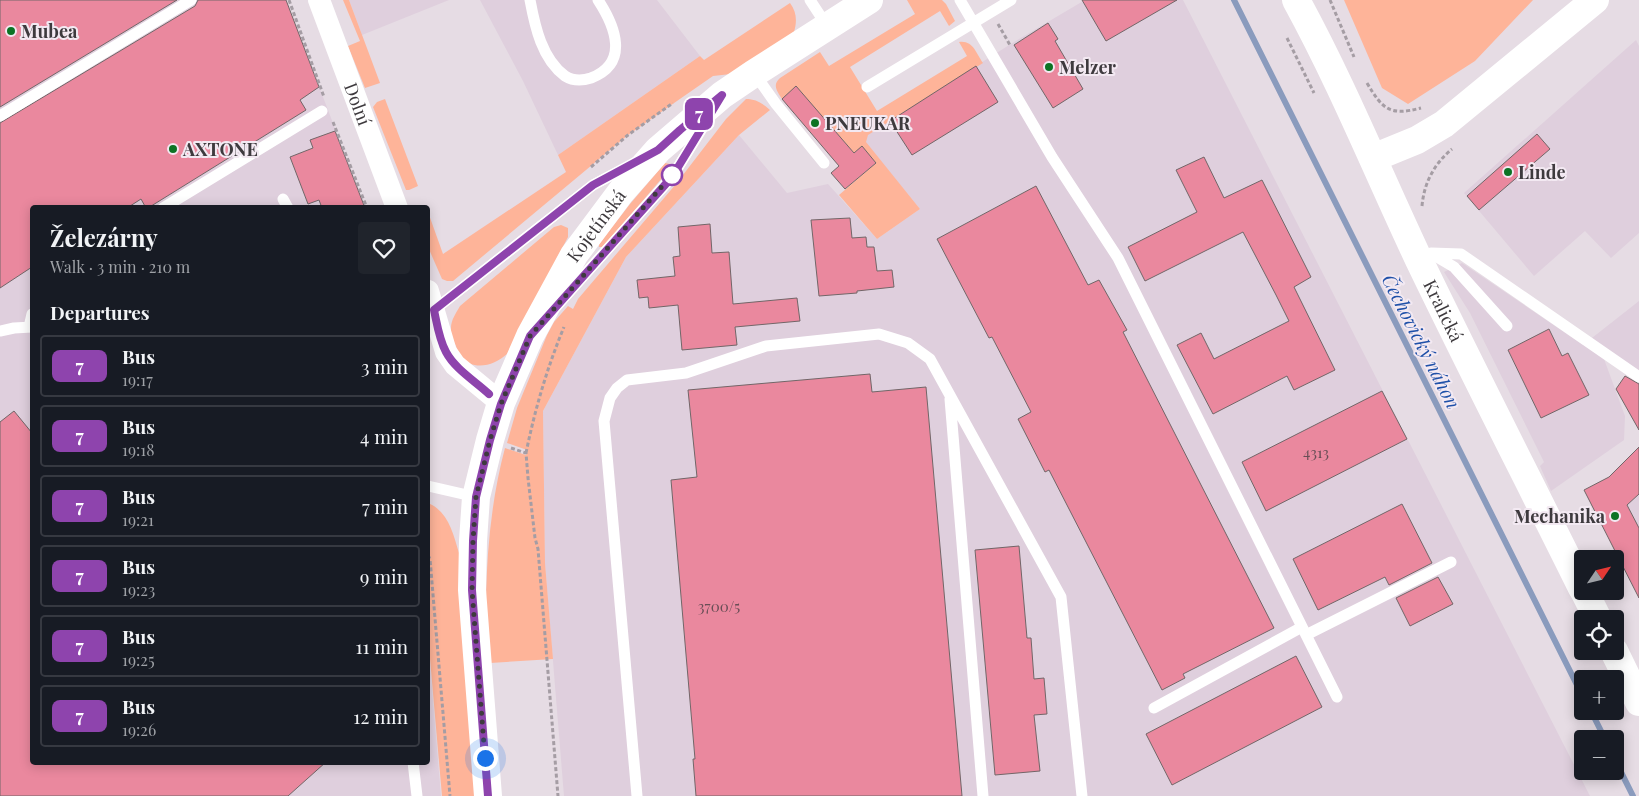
<!DOCTYPE html>
<html lang="en">
<head>
<meta charset="utf-8">
<style>
	:root { --surface:#171b24; --page:#20242c; --text:#f1f3f6; --muted:#9ea1a6; --line:#363941 }
	body { margin:0; font-family:"Playfair Display",serif; background:var(--page); color:var(--text); height:100vh; display:flex; flex-direction:column; font-size:19px; white-space:nowrap }
	* { box-sizing:border-box; margin:0 }
	p { font-size:16px; color:var(--muted) }
	.icon { flex:none; width:28px; height:28px; fill:none; stroke:currentColor; stroke-width:2; stroke-linecap:round; stroke-linejoin:round }
	.map { position:relative; flex:1; overflow:hidden }
	.panel { position:absolute; left:30px; top:205px; width:400px; height:560px; display:flex; flex-direction:column; background:var(--surface); border-radius:5px; box-shadow:0 2px 12px #0003 }
	.panel>* { flex:none }
	.badge { padding:0 10px; border-radius:8px; font-size:18px; line-height:32px }
	.needle { width:32px; rotate:55deg }
	.fabs { position:absolute; left:1574px; top:550px; display:grid; gap:10px }
	.fabs a { display:grid; place-items:center; width:50px; height:50px; border-radius:5px; background:var(--surface); box-shadow:0 2px 12px #0003; font-size:25px }
	.you { position:absolute; width:25px; height:25px; margin:-12px; border:4px solid #fff; border-radius:50%; background:#1a73e8; box-shadow:0 0 0 8px #1a73e833 }
	.map>.badge { position:absolute; translate:-50% -50%; box-shadow:0 0 0 2px #fff }
	h2 { padding:0 20px; font-size:19px; line-height:45px }
	.round { display:grid; place-items:center; flex:none; width:52px; height:52px; border-radius:5px; background:var(--page) }
	.overview { display:flex; align-items:center; justify-content:space-between; height:85px; padding:0 20px }
	h1 { font-size:24px; font-weight:700; line-height:38px }
	ul { padding:0; list-style:none }
	li { display:flex; align-items:center; gap:15px; height:62px; margin:0 10px 8px; padding:0 10px; border:2px solid var(--line); border-radius:5px }
	li div { flex:1 }
	li b { display:block; font-size:19px }
	li em { font-style:normal }
	li .badge { min-width:55px; font-weight:700; text-align:center }
	.map>svg:first-child { display:block }
	.built { fill:#dfcfdd }
	.green { fill:#feb499 }
	.lines { fill:none; stroke-linecap:round; stroke-linejoin:round }
	.stream { stroke:#8a9bbd; stroke-width:6 }
	.building { fill:#ea889e; stroke:#726668 }
	.path { stroke:#a59da4; stroke-width:3; stroke-dasharray:4 2.5; stroke-linecap:butt }
	.lane { stroke:#fff; stroke-width:11 }
	.street { stroke:#fff; stroke-width:22 }
	.secondary { stroke:#fff; stroke-width:28 }
	.highway { stroke:#fff; stroke-width:28 }
	.line-casing { stroke:#fff; stroke-width:11 }
	.line { stroke:#8e44ad; stroke-width:8 }
	.walk { stroke:#3e3a3e; stroke-width:5; stroke-dasharray:0 9 }
	.poi-dot { fill:#0c7324; stroke:#f3e9f2; stroke-width:2 }
	.stop-dot { fill:#fff; stroke:#8e44ad; stroke-width:2.5 }
	.labels { text-anchor:middle; dominant-baseline:central; stroke-width:4; stroke-linejoin:round; paint-order:stroke }
	.number-label { font-size:15px; fill:#694e56 }
	.poi-label { font-size:18px; font-weight:bold; fill:#3e3a3e; stroke:#f3e9f2; text-anchor:start }
	.street-label { font-size:18px; fill:#3e3a3e; stroke:#f3e9f2 }
	.water-label { font-size:19px; font-style:italic; fill:#1f50a8; stroke:#f3e9f2 }
</style>
</head>
<body>
<div class="map">
<svg width="1639" height="796" viewBox="0 0 1639 796">
	<rect width="100%" height="100%" fill="#e6dce4"/>
	<path class="built" d="M0,0H286L365,207L32,208V762H428V638L441,796H0Z
		M349,0H449L362,35Z
		M480,0H657L700,56L558,155L523,81Z
		M1085,0H1183L1590,796H564L545,563L543,411L626,257L739,135L787,193L828,184L877,239L920,209L865,142L868,134L1014,42Z
		M1636,40L1639,46V233L1611,258L1585,231L1534,276L1464,193Z
		M1462,263L1583,345L1639,301V383L1604,359L1625,416L1624,440L1551,491L1540,466L1544,462L1470,313L1444,272Z
		M1639,447V528L1611,474Z"/>
	<path class="green" d="M343,0H349L380,83L365,88L348,46L360,41Z
		M907,0H942L946,4L955,21L949,26L940,11L850,67L877,111L967,56L959,42C973,40 976,53 983,63L868,135L866,142L920,209L877,239L839,195L876,163L862,147L854,153L796,87L782,99C777,91 772,85 780,78L820,52L829,66L915,14Z
		M1344,0H1533L1475,61L1408,104L1382,88Z
		M790,3C797,12 797,22 794,32L731,74L713,76L628,135L453,281H447L442,279L428,247V212L443,254L566,172L558,155L700,56L704,60Z
		M385,99L418,186L409,190H406L373,107L377,102Z
		M746,99C756,99 762,103 770,110L739,135L626,257L543,411L545,563L553,659L490,663C488,642 485,619 486,598C487,548 492,496 505,448L526,455L527,450L507,443L517,408L547,335L554,322L568,306L573,309L578,299L676,184L726,119Z
		M665,163L670,164V166L669,170L603,247H599V244L630,204Z
		M561,225L568,228V237L507,354C495,365 474,372 461,357C459,354 457,350 456,346C453,340 450,335 451,328C451,320 456,313 460,306L554,227Z
		M428,503C448,511 453,533 459,553L477,796H442L428,636Z"/>
	<g class="lines">
		<path class="stream" d="M1234,0L1582,695
			M1591,711L1605,739
			M1615,760L1633,796"/>
	</g>
	<path class="building" d="M0,0H177L0,107Z
		M198,0H286L319,87L300,100L306,110L148,208H146L141,199L127,208H32V267L0,288V123L195,6Z
		M1082,0H1177L1106,41Z
		M1048,23L1058,39L1055,41L1083,89L1053,108L1014,45Z
		M976,66L998,102L912,155L890,121Z
		M796,86L854,153L862,146L876,163L845,189L831,173L839,166L782,99Z
		M335,131L353,177L365,208H322L319,200L308,204L290,157L313,148L310,140Z
		M1537,134L1550,149L1479,210L1467,196Z
		M1204,157L1224,198L1262,180L1311,277L1294,287L1335,370L1294,390L1287,376L1213,414L1177,345L1201,333L1214,359L1289,321L1276,295L1243,232L1145,281L1128,247L1197,212L1176,170Z
		M1036,186L1088,285L1099,280L1127,330L1123,332L1274,628L1183,674L1185,678L1162,690L1049,470L1045,472L1018,419L1031,412L992,337L989,338L937,239Z
		M850,218L852,238L866,237L867,247H874L877,271L892,270L894,287L857,291V293L819,296L811,220Z
		M710,224L712,253L729,252L733,304L797,298L800,321L735,327L737,345L682,350L678,305L649,308L648,297L639,298L637,280L675,276L673,257L680,256L678,227Z
		M1549,329L1562,356L1568,353L1589,395L1541,418L1508,350Z
		M870,374L872,392L926,387L962,796H696L693,759H695L671,480L697,477L688,390Z
		M1625,376L1639,384V430L1616,389Z
		M1382,391L1407,439L1266,511L1242,462Z
		M14,411L32,433V762H326L288,796H0V422Z
		M1639,447V494L1627,505L1639,528V598L1584,490L1609,477Z
		M1402,504L1432,563L1389,585L1385,577L1318,610L1293,559Z
		M1019,546L1027,638H1031L1034,679L1044,678L1047,714L1034,715L1040,771L995,775L975,550Z
		M1438,577L1453,604L1410,626L1396,598Z
		M1296,656L1322,707L1172,785L1146,734Z"/>
	<g class="lines">
		<path class="path" d="M289,0L324,97
			M1330,0L1354,57
			M998,24L1010,45
			M1287,38L1314,93
			M1367,83C1383,110 1390,116 1421,108
			M333,122L367,208
			M591,167L628,135L673,103
			M1422,206C1424,183 1434,164 1452,149
			M511,448L526,453L528,478L535,538L538,549L558,796
			M526,453C535,409 547,368 564,327
			M428,555L430,559L450,796"/>
		<path class="lane" d="M530,0C535,27 542,59 565,76C573,81 582,81 591,78C630,63 615,26 598,0
			M810,0L827,26
			M960,0L1052,157L1118,258L1337,697
			M754,73L776,104L824,163
			M867,87L1011,0
			M0,116L191,0
			M283,199L288,208
			M163,208L322,111
			M1432,254L1454,267L1507,326
			M1419,259L1431,253L1461,254L1639,377
			M559,303L672,177L706,122
			M434,310L593,185L635,163
			M29,327L32,314
			M0,331L14,328L32,327
			M950,399L983,796
			M428,486L476,497
			M1306,635L1451,562
			M1154,708L1302,627
			M413,762L417,796
			M637,796L604,421L610,398L617,388L627,380L686,373L766,346L879,334L908,343L930,359L1061,597L1082,796"/>
		<g class="street">
			<path id="s1" d="M319,0L397,208"/>
			<path d="M428,291L446,352L455,365L501,403"/>
		</g>
		<g class="secondary">
			<path id="s2" d="M1296,0C1342,84 1378,173 1419,260C1472,370 1528,479 1582,588"/>
			<path d="M1584,591L1598,619"/>
			<path d="M1614,651L1639,702"/>
			<path id="s3" d="M488,796L472,590L473,541L476,497L490,440L501,403L530,336L574,255L621,192L658,150L722,95L753,74L869,0"/>
		</g>
		<path class="highway" d="M1373,158L1417,140L1444,124L1595,0"/>
	</g>
	<g class="lines">
		<defs>
			<path id="line" d="M488,796L472,590L473,541L476,497L490,440L501,404L530,336L672,177L722,95L680,130L658,150L593,185L434,310C437,324 439,339 446,352C455,369 475,381 489,394"/>
		</defs>
		<use href="#line" class="line-casing"/>
		<use href="#line" class="line"/>
		<path class="walk" d="M485,758L472,590L473,541L476,497L490,440L501,404L530,336L672,175"/>
	</g>
	<g class="poi-dot">
		<circle cx="11" cy="31" r="5"/>
		<circle cx="1049" cy="67" r="5"/>
		<circle cx="815" cy="123" r="5"/>
		<circle cx="173" cy="149" r="5"/>
		<circle cx="1508" cy="172" r="5"/>
		<circle cx="1615" cy="516" r="5"/>
	</g>
	<circle class="stop-dot" cx="672" cy="175" r="10"/>
	<g class="labels">
		<g class="number-label">
			<text x="1316" y="452">4313</text>
			<text x="719" y="606">3700/5</text>
		</g>
		<g class="poi-label">
			<text x="21" y="31">Mubea</text>
			<text x="1059" y="67">Melzer</text>
			<text x="825" y="123">PNEUKAR</text>
			<text x="183" y="149">AXTONE</text>
			<text x="1518" y="172">Linde</text>
			<text x="1605" y="516" text-anchor="end">Mechanika</text>
		</g>
		<g class="street-label">
			<text stroke="none"><textPath href="#s1" startOffset="111">Dolní</textPath></text>
			<text stroke="none"><textPath href="#s3" startOffset="599">Kojetínská</textPath></text>
			<text stroke="none"><textPath href="#s2" startOffset="344">Kralická</textPath></text>
		</g>
		<g class="water-label">
			<text transform="translate(1422 341) rotate(63)">Čechovický náhon</text>
		</g>
	</g>
</svg>
<div class="fabs">
<a><svg class="needle" viewBox="-14 -14 28 28"><path d="M0-13l5 13h-10z" fill="#e53935"/><path d="M0 13l5-13h-10z" fill="#9ea1a6"/></svg></a>
<a><svg class="icon" aria-label="locate" viewBox="0 0 24 24"><circle cx="12" cy="12" r="6"/><path d="M12 2v4M12 18v4M2 12h4M18 12h4"/></svg></a>
<a>+</a>
<a>−</a>
</div>
<div class="you" style="left:485px;top:758px"></div>
<b class="badge" style="left:699px;top:114px;background:#8e44ad;color:#fff">7</b>
<section class="panel">
<div class="overview"><div><h1>Železárny</h1><p>Walk · 3 min · 210 m</p></div><a class="round"><svg class="icon" aria-label="heart" viewBox="0 0 24 24"><path d="M12 20l-8-8c-3-5 5-10 8-4 3-6 11-1 8 4z"/></svg></a></div>
<h2>Departures</h2>
<ul>
<li><span class="badge" style="background:#8e44ad;color:#fff">7</span><div><b>Bus</b><p>19:17</p></div><em>3 min</em></li>
<li><span class="badge" style="background:#8e44ad;color:#fff">7</span><div><b>Bus</b><p>19:18</p></div><em>4 min</em></li>
<li><span class="badge" style="background:#8e44ad;color:#fff">7</span><div><b>Bus</b><p>19:21</p></div><em>7 min</em></li>
<li><span class="badge" style="background:#8e44ad;color:#fff">7</span><div><b>Bus</b><p>19:23</p></div><em>9 min</em></li>
<li><span class="badge" style="background:#8e44ad;color:#fff">7</span><div><b>Bus</b><p>19:25</p></div><em>11 min</em></li>
<li><span class="badge" style="background:#8e44ad;color:#fff">7</span><div><b>Bus</b><p>19:26</p></div><em>12 min</em></li>
</ul>
</section>
</div>
</body>
</html>
